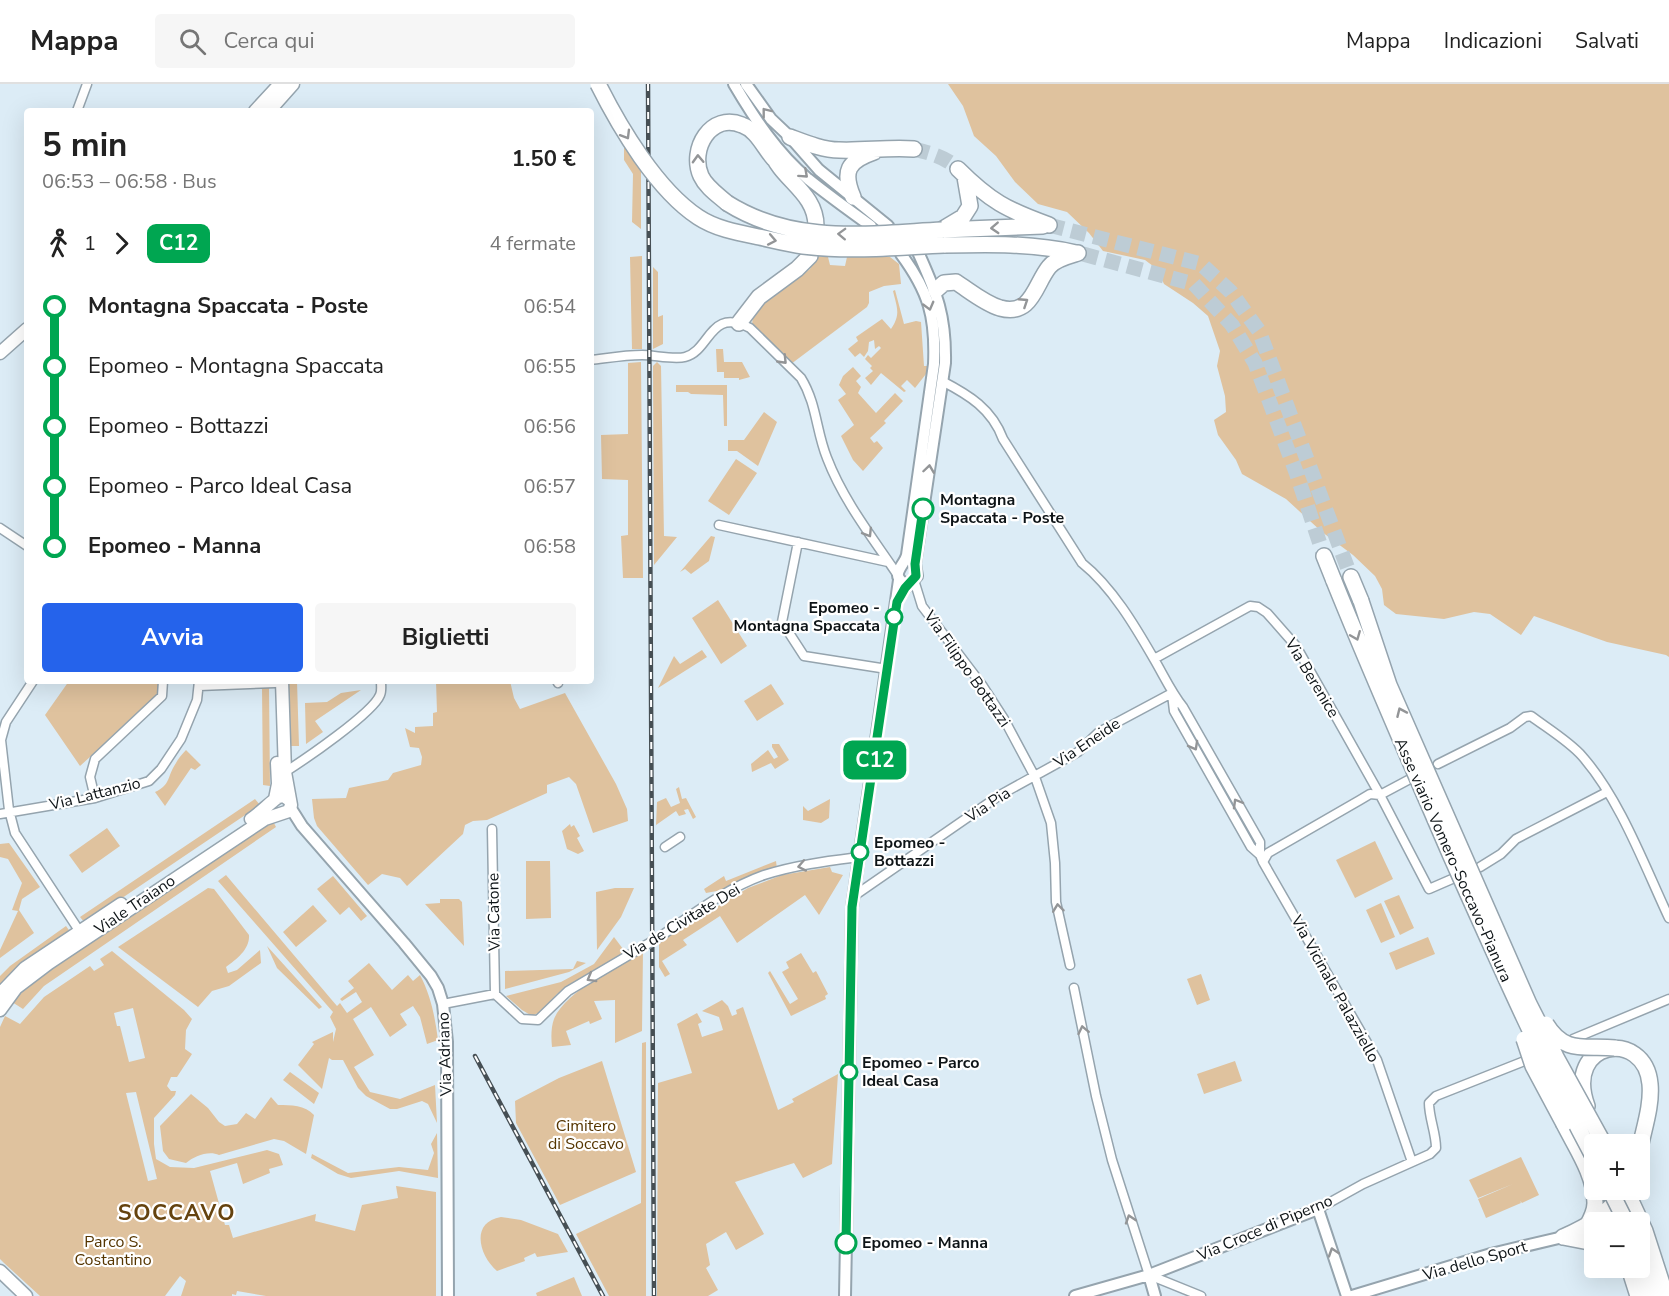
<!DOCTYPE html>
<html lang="it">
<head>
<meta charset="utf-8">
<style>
	:root { --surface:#fff; --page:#f6f6f6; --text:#222; --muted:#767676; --line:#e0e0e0; --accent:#2563eb }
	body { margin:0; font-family:"Nunito Sans",sans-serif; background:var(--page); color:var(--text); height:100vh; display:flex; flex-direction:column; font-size:22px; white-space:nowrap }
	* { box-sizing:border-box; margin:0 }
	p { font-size:20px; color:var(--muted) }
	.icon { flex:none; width:33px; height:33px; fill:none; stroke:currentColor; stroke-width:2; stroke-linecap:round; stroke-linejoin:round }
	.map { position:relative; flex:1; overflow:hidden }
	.drawer { position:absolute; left:24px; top:24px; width:570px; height:576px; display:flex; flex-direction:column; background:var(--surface); border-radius:6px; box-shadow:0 6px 24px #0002 }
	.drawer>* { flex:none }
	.badge { padding:0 12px; border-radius:9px; font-size:21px; line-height:39px }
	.controls { position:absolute; left:1584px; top:1050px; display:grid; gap:12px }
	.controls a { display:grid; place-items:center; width:66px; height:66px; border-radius:6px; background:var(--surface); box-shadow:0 6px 24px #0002; font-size:30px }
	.map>.badge { position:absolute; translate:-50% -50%; box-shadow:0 0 0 3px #fff }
	.legs { display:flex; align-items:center; gap:9px; height:66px; padding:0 18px; font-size:20px }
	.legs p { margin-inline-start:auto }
	.head { display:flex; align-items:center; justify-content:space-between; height:102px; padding:0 18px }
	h1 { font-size:33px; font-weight:700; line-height:45px }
	.cta { display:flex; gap:12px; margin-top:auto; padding:12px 18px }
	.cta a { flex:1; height:69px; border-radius:6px; background:var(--accent); color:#fff; font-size:24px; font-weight:700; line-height:69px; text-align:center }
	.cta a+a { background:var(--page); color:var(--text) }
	ul { padding:0 18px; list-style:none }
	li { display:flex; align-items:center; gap:21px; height:60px; font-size:22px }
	li i { display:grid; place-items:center; width:9px; height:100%; margin:0 8px; background:currentColor }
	li i::after { content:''; width:15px; height:15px; margin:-8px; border:4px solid; border-radius:50%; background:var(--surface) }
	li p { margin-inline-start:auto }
	li:first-child i { background:linear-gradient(#0000 50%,currentColor 0) }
	li:last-child i { background:linear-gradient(currentColor 50%,#0000 0) }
	header { display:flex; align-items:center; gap:36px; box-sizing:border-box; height:84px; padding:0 30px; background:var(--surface); border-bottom:2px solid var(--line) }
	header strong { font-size:28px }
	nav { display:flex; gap:33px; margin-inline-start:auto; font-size:21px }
	.search { width:420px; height:54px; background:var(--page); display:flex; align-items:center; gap:15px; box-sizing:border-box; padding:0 21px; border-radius:6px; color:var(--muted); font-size:22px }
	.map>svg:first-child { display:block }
	.green { fill:#dfc29e; fill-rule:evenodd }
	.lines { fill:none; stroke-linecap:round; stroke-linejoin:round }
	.trunk-tunnel { stroke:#bdccd5; stroke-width:15; stroke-dasharray:15 8; stroke-linecap:butt }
	.minor-casing { stroke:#95a4ae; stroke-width:11 }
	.tertiary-casing { stroke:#95a4ae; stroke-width:14 }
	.secondary-casing { stroke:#95a4ae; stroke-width:15 }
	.trunk-casing { stroke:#95a4ae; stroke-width:18 }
	.minor { stroke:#fff; stroke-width:8 }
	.tertiary { stroke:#fff; stroke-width:10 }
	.secondary { stroke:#fff; stroke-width:12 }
	.trunk { stroke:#fff; stroke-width:15 }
	.rail-casing { stroke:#464f54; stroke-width:4.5 }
	.rail { stroke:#fff; stroke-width:2; stroke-dasharray:7; stroke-linecap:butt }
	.minor-bridge-casing { stroke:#95a4ae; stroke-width:11; stroke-linecap:butt }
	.trunk-bridge-casing { stroke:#95a4ae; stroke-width:18; stroke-linecap:butt }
	.minor-bridge { stroke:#fff; stroke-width:8 }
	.trunk-bridge { stroke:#fff; stroke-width:15 }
	.oneway { stroke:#939597 }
	.line-1-casing { stroke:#fff; stroke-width:14 }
	.line-1 { stroke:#00a651; stroke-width:9 }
	.stop-1-dot { fill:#fff; stroke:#00a651; stroke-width:3 }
	.labels { text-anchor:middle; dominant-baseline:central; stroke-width:4.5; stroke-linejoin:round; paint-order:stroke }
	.stop-label { font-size:16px; font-weight:bold; fill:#0e1417; stroke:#fff; text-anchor:start }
	.street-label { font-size:16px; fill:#0e1417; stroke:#fff }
	.park-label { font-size:16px; fill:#553500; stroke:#fff }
	.district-label { font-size:22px; font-weight:bold; letter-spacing:1.5px; fill:#65430f; stroke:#fff }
</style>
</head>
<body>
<header>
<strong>Mappa</strong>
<div class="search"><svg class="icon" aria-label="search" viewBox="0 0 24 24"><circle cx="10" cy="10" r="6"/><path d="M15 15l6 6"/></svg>Cerca qui</div>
<nav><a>Mappa</a><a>Indicazioni</a><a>Salvati</a></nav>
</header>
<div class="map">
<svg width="1669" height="1212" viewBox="0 0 1669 1212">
	<rect width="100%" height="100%" fill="#dcecf6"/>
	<path class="green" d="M948,0H1669V573L1666,571L1607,558L1534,532L1521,551L1490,530L1474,528L1444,535L1396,530L1384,521L1382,505L1375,492L1353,471L1322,448L1286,415L1242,390L1236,376L1218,351L1214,336L1226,328L1225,312L1217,282L1220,267L1208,232L1193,219L1164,200L1157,185L1145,176L1103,167L1089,149L1067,128L1038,120L1015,98L996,72L974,52L963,22Z
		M624,58L641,86V145L632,138L633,90L624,76Z
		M642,172V265H632L630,173Z
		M816,172L828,173L830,181L845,182L847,173H890L899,180L901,200L884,202L869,208V219L867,223L791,280L752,241L753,232L758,224L810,185Z
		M653,183L658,188V233L663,231V260L653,265Z
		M895,206L904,240L916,237L921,238L924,282H927L926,290L915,304L907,296L901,302L906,307L904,308L881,289L871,301L865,294L873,287L870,284L872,282L865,275L868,271L871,274L881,264L879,262L875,265L874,256L869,258L868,267L864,273L860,269L855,273L848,265L858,257L856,253L882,235L891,245C901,230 897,224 893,207Z
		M716,265H723L724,278H742L750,293L739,296V294H724V288H717Z
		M641,278L643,494H623L621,452L628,451V396L602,395L601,351L628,350V279Z
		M657,278L661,282L664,452L677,453L654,481L653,282Z
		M853,283L861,292L856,297L861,303L858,309L876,329L895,309L903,317L884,337L886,339L870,354L874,359L877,357L883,364L863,387L853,376L841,352L854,341L838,316L846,310L839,301L843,292Z
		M676,301H727V342H724L723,311L691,310L688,308H676Z
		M764,328L777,338L758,382L737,367H728V356H744Z
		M736,375L757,389L729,431L708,417Z
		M711,452L715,453L709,477L691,490L685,485L680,488Z
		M718,516L747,562L721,580L692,534Z
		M702,566L707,573L658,604L674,572L680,580Z
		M69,597H160L159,606L154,615L80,682L45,631Z
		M288,597H297L299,662H289Z
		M436,597H510L514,614L520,625L565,609L616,700L627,725L628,737L593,749L576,700L569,693L547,701V709L487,736L473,737L465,741L463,750L407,802L400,794L382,790L368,801L317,742L314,734L312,715L346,714L349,704L388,696L393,689L421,681L422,673L419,664L410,663L405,644L415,649V643L433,642V629L437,628Z
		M771,600L784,620L757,637L744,617Z
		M269,603L270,702L263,701L262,604Z
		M361,606L315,637L323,648L306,660L305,619L327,618L341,609Z
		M772,660H779L789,676L775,685L771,679L752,688L751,680L768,666L774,675L778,673L772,663Z
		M186,666L201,681L195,686L191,684L165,722L155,708C171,701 167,692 176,679C178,675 182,670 186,666Z
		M679,703L682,715L686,714L696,733L693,735L688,725L684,726L686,730L679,732L676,727L656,741L657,718L666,714L671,723L680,719L676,705Z
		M255,715L260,721L85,839L80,833Z
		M830,715L829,734L821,739L803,736V722L808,727Z
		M272,735L276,743L44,902L23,925L12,918L36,895Z
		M570,740L571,743L574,741L580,752L577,754L584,767L578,770L567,765L562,747Z
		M107,744L120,762L82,789L69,771Z
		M1375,757L1393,795L1355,814L1336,776Z
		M9,759L40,803L22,815L19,826L34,849L0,874V866L18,827L12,826L22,799L8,775L0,773V760Z
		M526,777H550L551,834L526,835Z
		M776,777L777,785L733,804L706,809L704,805L724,792L726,797Z
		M830,783L832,788L843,791L819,831L805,811L737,859L720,832L683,856L687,861L662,877L670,890L665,893L659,883V858L748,804L782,791Z
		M226,791L331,915L337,922L340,919L347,929L362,918L356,908L342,917L340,915L354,904L348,897L369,879L392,906L408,891L413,897L420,891C431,912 435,933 438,956L427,960L420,933L413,922L400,930L407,941L390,953L371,923L353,935L374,971L354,983L370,1008L400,1015L435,1001L437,1039L428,1020L422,1017L397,1025H390L366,1012L358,1004L343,976H332L329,974L322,1005L298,981L314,960L312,958L333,948V958L336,945L330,933L333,928L218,797Z
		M333,792L367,832L361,837L349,823L340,831L317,805Z
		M208,804L214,805L249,851C250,865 237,875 226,883L228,889L237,886L260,866L261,879L229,902L212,907L198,923L118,863Z
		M615,804H634L621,833L597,866L596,808Z
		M1399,811L1414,844L1400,851L1384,817Z
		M440,815H459L462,818L464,862L425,820L440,819Z
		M1381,819L1395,853L1381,859L1366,826Z
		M313,821L327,837L296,863L283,848Z
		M66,842L71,849L0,904V892L10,882Z
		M614,853L626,869L557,910L542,927L532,932L522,926L506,912L561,898L594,880Z
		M1428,853L1435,870L1396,886L1389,869Z
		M267,862L322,923L319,925L277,884Z
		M112,867L184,926L192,935L186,946L185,965L192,970L177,993H171L167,1002L171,1007H176L175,1011L154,1034V1060L156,1075L170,1083L194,1084L267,1066L279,1070L283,1081L269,1085L270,1089L243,1100L237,1079L210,1087L225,1141H229L233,1154L316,1130L315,1137L355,1147L362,1121L398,1114L396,1102L436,1108V1212H266L237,1207L236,1211L232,1210V1212H181L186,1197L180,1192L165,1212H40L4,1179L0,1175V943L5,932L20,940L44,913L90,882L94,887L104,881L100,875ZM133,924L145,974L129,978L120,942H117L114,929ZM136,1008L157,1095L148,1097L126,1009Z
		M643,867L642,947L615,959V916L594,917L602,935L590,940L589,937L566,947L571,961L552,963C551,954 551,943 554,935C565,908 617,883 643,867Z
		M801,869L813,889L816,887L828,910L825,912L826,915L791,932L768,889L770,887L790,920L798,915L782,888L789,884L786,878Z
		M577,877L586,879L569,888L505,905V887L573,885Z
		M1201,890L1210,916L1197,921L1187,895Z
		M722,916L728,922L732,932L737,930L736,926L743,923L778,1026L794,1018L792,1015L838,990L832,1080L803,1094L794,1079L735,1098L764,1150L736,1166L726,1148L706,1160L710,1181L706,1184L718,1206L708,1212H657L658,999L692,989L677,940L697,929L702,938L698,940L702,953L723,946L719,933L702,927Z
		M646,958V1212H609L576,1150L641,1119L642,959Z
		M602,977L636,1088L560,1121L516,1039L515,1017L559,994Z
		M1235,977L1242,997L1204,1010L1197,990Z
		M290,988L319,1009L314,1020L283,996Z
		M191,1010L208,1024L219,1038L225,1042L237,1040L246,1029L255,1035L271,1013L278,1021C291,1021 305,1021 314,1031L306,1070L284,1057L274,1055L219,1071C209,1066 194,1072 186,1079L169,1075L163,1067L160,1042Z
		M437,1049L438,1094L399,1087L351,1094L338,1090L311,1074L312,1070L348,1089L399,1083L428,1086L434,1069L431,1060Z
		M1521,1073L1539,1111L1522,1119L1520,1117L1521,1119L1486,1134L1478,1115L1513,1100L1478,1114L1469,1096Z
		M501,1133L521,1136L558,1150L568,1168L537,1173L535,1169L524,1174L525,1177L497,1187C479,1172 470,1138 501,1133Z
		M574,1193L582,1212H537L536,1209Z"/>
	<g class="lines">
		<path class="trunk-tunnel" d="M914,65C930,69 946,73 958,85
			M1049,141L1201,180L1231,208L1259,247L1351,493
			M1083,170L1194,200L1232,241L1255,279L1296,388L1324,472"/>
		<defs>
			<path id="minor" d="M77,27L87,0
				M591,276C608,274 625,271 642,271C654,271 674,276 685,273C711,266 709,223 750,244L801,294C817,320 816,347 827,374C843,416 872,453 897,490
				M942,297C969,311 992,325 1003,355L1082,479C1112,503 1135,542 1154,575C1164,592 1171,608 1183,623L1260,758V771L1263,778L1377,976L1412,1078
				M719,441L888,478
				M0,444L27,462
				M798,458L782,538L804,572L887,585
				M914,496L922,522L982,601L1004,635L1035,693L1051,739L1055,779L1056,818L1070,881
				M1154,575L1250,522L1258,523L1267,529L1296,562L1380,711L1429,805L1452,795
				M33,597L6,638L1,656L9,726L15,749L80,848
				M557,597L558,599
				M199,602L275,599
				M1172,610L1174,627L1251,763L1260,771
				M1438,680L1510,644L1525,633L1531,632C1547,644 1570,658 1582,672C1620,715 1645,783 1669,834
				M285,688C304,676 373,629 380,611C382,607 381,602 381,597
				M95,714L90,693L95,675L162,612L163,597
				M0,730L95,714L149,697L161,685L181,655L197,616L199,597
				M492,745L495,910
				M665,763L680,753
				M1263,778L1268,769L1360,716L1370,710L1380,711L1410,695
				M1480,783L1501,770L1516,755L1607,708
				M854,812L1000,711L1078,668L1099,648L1172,609
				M661,852C693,830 727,804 764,791C795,781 828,777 859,773
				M1074,904L1096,1012L1112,1076L1149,1191L1201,1212
				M443,920L495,910L522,935L538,936L568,907L641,864
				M1573,955L1669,915
				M1318,1125L1363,1100L1430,1070L1436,1064C1436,1049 1429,1034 1429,1019L1436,1012L1527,976"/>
			<path id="tertiary" d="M734,0C754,34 777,69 808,95C828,111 850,127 871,142
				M746,0L771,35L790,53L819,86L888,142
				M901,170C929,208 936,233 934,280L907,471C904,482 890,490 904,499
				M898,515L905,504L917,492L915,480L945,279C946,232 937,210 918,168
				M290,723L302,742L404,859L431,892L438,904L443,920L447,958L448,1212
				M1149,1191L1155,1212
				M845,1212L852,823L899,496
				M1075,1212L1149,1191L1318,1125L1347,1212
				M1352,1212L1491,1170L1563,1153"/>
			<path id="secondary" d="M255,27L280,0
				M269,27L293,0
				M0,269L27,245
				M275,715L278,700L277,679
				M251,735C257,732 276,713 279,713C284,711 285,713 288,715
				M0,910L25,884L121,820
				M0,926L16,904L49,879L265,735L289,727L291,721L285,688L282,597
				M0,1187L26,1212"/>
			<path id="trunk" d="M790,53C806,59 823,66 839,66C864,67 889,63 914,65
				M771,67C781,96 816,108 816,142
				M958,85C990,117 1007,126 1049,141
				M853,113C842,87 848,77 874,68
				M727,119C718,111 706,103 701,92C689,65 711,28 742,41C757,46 764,64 774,75
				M943,145L963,133L970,122L965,93
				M942,146L1043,142
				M944,161C989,160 1032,159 1076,169
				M936,206L944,199L956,198C970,207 984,219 1000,224C1032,233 1035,200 1049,183C1055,175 1068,172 1078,169
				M739,239L759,213L797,185L810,172
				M1324,472L1334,497
				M1351,493L1361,517
				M1587,1022C1563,956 1645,944 1650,1000C1652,1021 1644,1044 1640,1064
				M1564,1040C1576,1064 1595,1091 1595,1119C1595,1128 1591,1135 1587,1142
				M1626,1106L1645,1147L1666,1212
				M1563,1153C1588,1142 1607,1131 1622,1108
				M1563,1153L1594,1159
				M1640,1169L1652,1212
				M1627,1184L1631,1190L1638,1212"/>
		</defs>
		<use href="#minor" class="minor-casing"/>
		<use href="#tertiary" class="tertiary-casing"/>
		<use href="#secondary" class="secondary-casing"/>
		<use href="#trunk" class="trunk-casing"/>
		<use href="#minor" class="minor"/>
		<use href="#tertiary" class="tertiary"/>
		<use href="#secondary" class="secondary"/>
		<use href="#trunk" class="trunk"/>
		<defs>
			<path id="rail" d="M648,0L654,1212
				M475,972L603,1212"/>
		</defs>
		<use href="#rail" class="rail-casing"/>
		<use href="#rail" class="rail"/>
		<defs>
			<path id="minor-bridge" d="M641,864L661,852"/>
			<path id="trunk-bridge" d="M598,0C620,44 657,106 698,133C716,145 739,149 759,153C773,156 788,160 803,162C850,168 898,163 944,161
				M727,119C794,161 866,150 942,146
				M1334,497C1371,589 1411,679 1450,770C1496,873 1541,975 1594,1074
				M1361,517L1389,601L1529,920L1556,973L1604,1060
				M1546,940C1565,971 1585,961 1615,964
				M1524,955L1533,982L1564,1040
				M1610,1106L1626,1138"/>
		</defs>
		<use href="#minor-bridge" class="minor-bridge-casing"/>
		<use href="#trunk-bridge" class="trunk-bridge-casing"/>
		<use href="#minor-bridge" class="minor-bridge"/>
		<use href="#trunk-bridge" class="trunk-bridge"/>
	</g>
	<defs><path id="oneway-chevron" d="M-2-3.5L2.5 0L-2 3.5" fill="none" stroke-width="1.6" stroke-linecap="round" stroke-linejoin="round" transform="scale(1.5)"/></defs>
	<g class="oneway">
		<use href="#oneway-chevron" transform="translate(766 28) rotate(-128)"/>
		<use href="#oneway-chevron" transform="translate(626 51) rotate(59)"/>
		<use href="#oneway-chevron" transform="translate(698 75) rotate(-92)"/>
		<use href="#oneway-chevron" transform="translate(804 90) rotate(42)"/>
		<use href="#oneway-chevron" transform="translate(995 144) rotate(177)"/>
		<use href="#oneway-chevron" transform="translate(842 150) rotate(-178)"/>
		<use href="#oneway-chevron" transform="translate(772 156) rotate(11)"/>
		<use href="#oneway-chevron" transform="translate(1024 218) rotate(-33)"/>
		<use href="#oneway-chevron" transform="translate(929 222) rotate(75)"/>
		<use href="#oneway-chevron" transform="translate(783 276) rotate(46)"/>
		<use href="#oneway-chevron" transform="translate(929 385) rotate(-82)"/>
		<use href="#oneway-chevron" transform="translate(868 449) rotate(58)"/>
		<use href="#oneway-chevron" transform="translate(1356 552) rotate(68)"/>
		<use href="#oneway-chevron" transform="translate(1401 628) rotate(-114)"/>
		<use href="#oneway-chevron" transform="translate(1194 662) rotate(61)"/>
		<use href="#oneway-chevron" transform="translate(1237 719) rotate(-120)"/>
		<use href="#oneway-chevron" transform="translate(802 782) rotate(169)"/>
		<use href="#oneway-chevron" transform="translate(1058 824) rotate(-97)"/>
		<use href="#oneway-chevron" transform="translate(591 894) rotate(150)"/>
		<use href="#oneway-chevron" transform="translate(1083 946) rotate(-102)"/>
		<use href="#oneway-chevron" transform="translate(1130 1135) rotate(-108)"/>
		<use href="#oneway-chevron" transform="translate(1333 1168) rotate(-108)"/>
	</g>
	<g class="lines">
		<defs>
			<path id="line-1" d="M846,1159L852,823L897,518L905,504L916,492L915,480L923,425"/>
		</defs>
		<use href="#line-1" class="line-1-casing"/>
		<use href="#line-1" class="line-1"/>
	</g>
	<g class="stop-1-dot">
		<circle cx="923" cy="425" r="10"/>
		<circle cx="894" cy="533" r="8"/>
		<circle cx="860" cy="768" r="8"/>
		<circle cx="849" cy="988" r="8"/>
		<circle cx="846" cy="1159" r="10"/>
	</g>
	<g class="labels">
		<g class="stop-label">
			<text x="940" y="416">Montagna<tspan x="940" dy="18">Spaccata - Poste</tspan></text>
			<text x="880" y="524" text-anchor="end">Epomeo -<tspan x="880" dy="18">Montagna Spaccata</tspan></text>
			<text x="874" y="759">Epomeo -<tspan x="874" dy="18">Bottazzi</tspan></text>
			<text x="862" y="979">Epomeo - Parco<tspan x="862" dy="18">Ideal Casa</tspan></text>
			<text x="862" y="1159">Epomeo - Manna</text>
		</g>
		<g class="street-label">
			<text transform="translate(967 585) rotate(55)">Via Filippo Bottazzi</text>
			<text transform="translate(1312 594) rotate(59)">Via Berenice</text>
			<text transform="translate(1087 659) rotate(-34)">Via Eneide</text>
			<text transform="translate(95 710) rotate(-14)">Via Lattanzio</text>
			<text transform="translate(988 721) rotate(-33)">Via Pia</text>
			<text transform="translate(1453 776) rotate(66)">Asse viario Vomero-Soccavo-Pianura</text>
			<text transform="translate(135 821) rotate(-34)">Viale Traiano</text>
			<text transform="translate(494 828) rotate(-91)">Via Catone</text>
			<text transform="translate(682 838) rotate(-31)">Via de Civitate Dei</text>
			<text transform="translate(1335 905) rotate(61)">Via Vicinale Palazziello</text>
			<text transform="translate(445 970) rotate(-92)">Via Adriano</text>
			<text transform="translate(1265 1144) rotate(-23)">Via Croce di Piperno</text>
			<text transform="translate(1475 1177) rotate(-16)">Via dello Sport</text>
		</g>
		<g class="park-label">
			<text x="586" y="1042">Cimitero<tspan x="586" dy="18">di Soccavo</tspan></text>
			<text x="113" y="1158">Parco S.<tspan x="113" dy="18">Costantino</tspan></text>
		</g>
		<g class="district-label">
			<text x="177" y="1129">SOCCAVO</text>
		</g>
	</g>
</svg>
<div class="controls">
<a>+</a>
<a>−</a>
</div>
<b class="badge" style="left:875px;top:676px;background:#00a651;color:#fff">C12</b>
<section class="drawer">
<div class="head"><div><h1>5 min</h1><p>06:53 – 06:58 · Bus</p></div><b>1.50 €</b></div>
<div class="legs"><svg class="icon" aria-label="walk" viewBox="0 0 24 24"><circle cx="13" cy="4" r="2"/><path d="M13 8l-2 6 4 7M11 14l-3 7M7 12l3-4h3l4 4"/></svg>1<svg class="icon" aria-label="forward" viewBox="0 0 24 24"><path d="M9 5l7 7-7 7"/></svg><b class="badge" style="background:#00a651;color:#fff">C12</b><p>4 fermate</p></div>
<ul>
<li><i style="color:#00a651"></i><b>Montagna Spaccata - Poste</b><p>06:54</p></li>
<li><i style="color:#00a651"></i><span>Epomeo - Montagna Spaccata</span><p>06:55</p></li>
<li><i style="color:#00a651"></i><span>Epomeo - Bottazzi</span><p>06:56</p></li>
<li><i style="color:#00a651"></i><span>Epomeo - Parco Ideal Casa</span><p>06:57</p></li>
<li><i style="color:#00a651"></i><b>Epomeo - Manna</b><p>06:58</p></li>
</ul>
<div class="cta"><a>Avvia</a><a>Biglietti</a></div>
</section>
</div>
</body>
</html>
